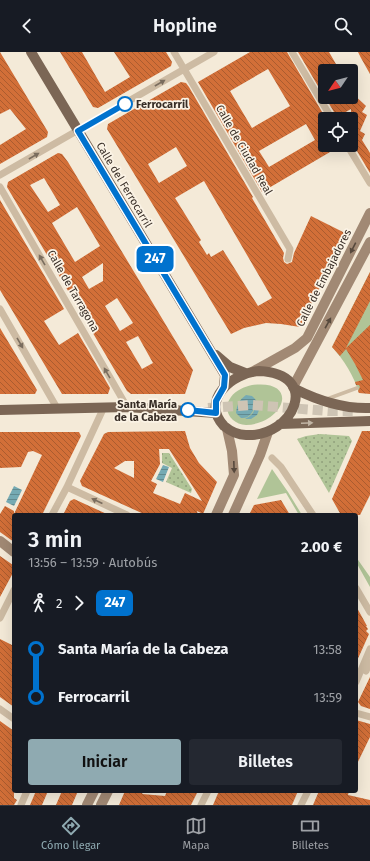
<!DOCTYPE html>
<html lang="es">
<head>
<meta charset="utf-8">
<style>
	:root { --surface:#171b24; --page:#242831; --text:#f1f3f6; --muted:#9ea1a6; --line:#363941; --accent:#8faab1 }
	body { margin:0; font-family:"Fira Sans",sans-serif; background:var(--page); color:var(--text); height:100vh; display:flex; flex-direction:column; font-size:15px; white-space:nowrap }
	* { box-sizing:border-box; margin:0 }
	p { font-size:13px; color:var(--muted) }
	.icon { flex:none; width:22px; height:22px; fill:none; stroke:currentColor; stroke-width:2; stroke-linecap:round; stroke-linejoin:round }
	.map { position:relative; flex:1; overflow:hidden }
	.details { position:absolute; left:12px; top:461px; width:346px; height:280px; display:flex; flex-direction:column; background:var(--surface); border-radius:4px; box-shadow:0 4px 16px #0002 }
	.details>* { flex:none }
	.badge { padding:0 8px; border-radius:6px; font-size:14px; line-height:26px }
	.needle { width:26px; rotate:235deg }
	.fabs { position:absolute; left:318px; top:12px; display:grid; gap:8px }
	.fabs a { display:grid; place-items:center; width:40px; height:40px; border-radius:4px; background:var(--surface); box-shadow:0 4px 16px #0002; font-size:20px }
	.map>.badge { position:absolute; translate:-50% -50%; box-shadow:0 0 0 2px #fff }
	.legs { display:flex; align-items:center; gap:6px; height:44px; padding:0 16px; font-size:13px }
	.legs p { margin-inline-start:auto }
	.head { display:flex; align-items:center; justify-content:space-between; height:68px; padding:0 16px }
	h1 { font-size:22px; font-weight:600; line-height:30px }
	.button { display:flex; gap:8px; margin-top:auto; padding:8px 16px }
	.button a { flex:1; height:46px; border-radius:4px; background:var(--accent); color:#111; font-size:16px; font-weight:600; line-height:46px; text-align:center }
	.button a+a { background:var(--page); color:var(--text) }
	ul { padding:0 16px; list-style:none }
	li { display:flex; align-items:center; gap:14px; height:48px; font-size:15px }
	li i { display:grid; place-items:center; width:6px; height:100%; margin:0 5px; background:currentColor }
	li i::after { content:''; width:10px; height:10px; margin:-5px; border:3px solid; border-radius:50%; background:var(--surface) }
	li p { margin-inline-start:auto }
	li:first-child i { background:linear-gradient(#0000 50%,currentColor 0) }
	li:last-child i { background:linear-gradient(currentColor 50%,#0000 0) }
	header { display:flex; justify-content:space-between; align-items:center; height:52px; padding:0 16px; background:var(--surface); font-size:18px; font-weight:600 }
	.tab-bar { display:flex; justify-content:space-around; align-items:center; height:56px; border-top:1px solid var(--line); background:var(--surface); font-size:11px; color:var(--muted) }
	.tab-bar a { display:grid; justify-items:center; gap:2px }
	.tab-bar .current { color:var(--accent) }
	.map>svg:first-child { display:block }
	.green { fill:#b0c497 }
	.park { fill:url(#park-dots) }
	.water { fill:url(#water-rules) }
	.building { fill:url(#building-back-hatch); fill-rule:evenodd }
	.lines { fill:none; stroke-linecap:round; stroke-linejoin:round }
	.primary-tunnel { stroke:#cec4b4; stroke-width:10; stroke-dasharray:10 5; stroke-linecap:butt }
	.lane { stroke:#cdbba3; stroke-width:3.5 }
	.street { stroke:#cdbba3; stroke-width:7 }
	.secondary { stroke:#a18974; stroke-width:10 }
	.primary { stroke:#7b6655; stroke-width:10 }
	.oneway { fill:#7a6d5e }
	.oneway2 { fill:#57493d }
	.oneway3 { fill:#c1b4a4 }
	.line-1-casing { stroke:#fff; stroke-width:9 }
	.line-1 { stroke:#0072ce; stroke-width:6 }
	.stop-1-dot { fill:#fff; stroke:#0072ce; stroke-width:2 }
	.labels { text-anchor:middle; dominant-baseline:central; stroke-width:3.5; stroke-linejoin:round; paint-order:stroke }
	.stop-label { font-size:11px; font-weight:bold; fill:#372d26; stroke:#fbf3e5; text-anchor:start }
	.street-label { font-size:11px; fill:#372d26; stroke:#fbf3e5 }
</style>
</head>
<body>
<header><svg class="icon" aria-label="back" viewBox="0 0 24 24"><path d="M15 5l-7 7 7 7"/></svg>Hopline<svg class="icon" aria-label="search" viewBox="0 0 24 24"><circle cx="10" cy="10" r="6"/><path d="M15 15l6 6"/></svg></header>
<div class="map">
<svg width="370" height="753" viewBox="0 0 370 753">
	<defs>
		<pattern id="park-dots" width="8" height="8" patternUnits="userSpaceOnUse"><rect width="8" height="8" fill="#b0c497"/><path d="M2 2h.1M6 6h.1" fill="none" stroke="#90a07b" stroke-width="1.8" stroke-linecap="round"/></pattern>
		<pattern id="water-rules" width="6" height="5" patternUnits="userSpaceOnUse"><rect width="6" height="5" fill="#75aab3"/><path d="M0 2.5h6" fill="none" stroke="#618b91"/></pattern>
		<pattern id="building-back-hatch" width="6" height="6" patternUnits="userSpaceOnUse"><rect width="6" height="6" fill="#d26f38"/><path d="M-1 5l2 2M0 0l6 6M5-1l2 2" fill="none" stroke="#ab5c2f"/></pattern>
	</defs>
	<rect width="100%" height="100%" fill="#f4ead8"/>
	<path class="green" d="M370,220V341H359C354,324 344,308 332,295Z
		M252,333C301,327 284,372 246,373C232,373 221,358 231,345C236,338 244,335 252,333Z
		M272,417L288,440L302,463H299L286,441L257,447Z
		M356,505L370,525V535L356,510Z"/>
	<path class="park" d="M320,382L349,384L352,389L329,441L297,387L306,384Z
		M162,401H169L192,437L191,441L166,430L172,416L162,411Z"/>
	<path class="water" d="M246,343L252,344C257,349 262,354 257,363L251,367H245C251,364 254,361 255,355C252,361 249,367 241,366L236,361C237,353 239,348 246,343Z
		M163,413L169,415L163,430L156,427Z
		M14,434L22,438L14,454L6,450Z"/>
	<path class="building" d="M0,0L48,80L47,85L0,112V93L26,77L10,57L0,62Z
		M60,0H82L105,40L130,25L114,0H166L172,10L171,14L98,56L93,55Z
		M250,0H287L325,65V93H342L262,140L198,30ZM268,17L290,54L252,76L230,39ZM306,72L315,88L269,115L259,99Z
		M298,0H329L340,19H325V46Z
		M358,0H370V22L361,6Z
		M181,30L186,31L189,35L253,145L252,146L284,201L283,206L284,210L287,212L292,210L294,201L311,164L347,182L300,275L281,272L266,271L244,276L231,282L107,77L108,72ZM176,95L187,114L159,131L148,112ZM204,129L272,246L258,254L223,198L211,205L209,201L207,203L199,190L201,188L175,146Z
		M351,40L366,54L362,60L367,63L360,79L365,82L362,88L370,101V121L351,89V57L337,65L325,45H351Z
		M58,101L62,102L68,110L193,318L185,342H131L127,339L7,135L8,130ZM44,126L60,153L48,160L30,133ZM77,155L100,194L75,210L52,171ZM103,211V229L89,237L82,225ZM117,246L133,271L120,279L105,254ZM138,284L153,311L142,317L126,290Z
		M0,148L64,257L44,269L59,293L78,281L110,336L108,342H62L0,238Z
		M370,220V249L346,296L370,273V342L359,341L358,339L360,335L359,333H356L355,330L363,328L355,312L346,297L340,304L332,295Z
		M0,276L37,338L35,342H0Z
		M185,379L190,396L199,411L217,430L203,462L197,459L198,463H146L82,434L80,429L104,382L108,380ZM159,397H169L202,449L185,441L180,452L153,441L157,432L151,429L160,412ZM125,409H134V426L114,416Z
		M362,379H370V443L360,463H341L332,447Z
		M0,380H79L81,384L42,463H14V490L0,480V462L5,454L14,459V462L42,403L33,399L28,400L21,415L0,416Z
		M74,447L98,458L109,463H63L70,449Z
		M281,448L290,463H278L277,461L264,463H249L254,453Z
		M0,504L13,513L14,519L0,545Z
		M356,554L367,574H366L368,577L366,579L369,582L356,611Z
		M0,587L14,594V655L0,645Z
		M370,625V657L361,654L358,650Z
		M356,668L370,672V685L356,714Z
		M0,669L14,679V746L17,748L14,753H0Z
		M36,739H48L42,753H30Z
		M62,739H78L72,753H56Z
		M125,739H144L142,742L165,744L167,739H198L191,753H119Z
		M219,739H298L292,753H213Z
		M319,739H349L348,743L370,748V753H313Z"/>
	<g class="lines">
		<path class="primary-tunnel" d="M208,356L252,353L328,359H356"/>
		<path class="lane" d="M327,347L357,336"/>
		<path class="street" d="M174,0L290,197L288,207
			M292,0L332,67
			M347,93L370,131
			M0,123L214,0
			M0,135L127,355
			M0,257L57,356
			M272,406L281,415L313,463
			M67,435L127,463
			M52,463L67,435L104,355
			M356,536L370,560
			M0,566L14,538
			M362,616L366,619L370,610
			M356,630L370,597
			M0,657L14,667
			M356,661L370,665
			M21,753L27,739
			M201,753L208,739
			M301,753L308,739"/>
		<path class="secondary" d="M252,320L295,296L307,286L370,161
			M293,335L370,190
			M216,463L234,423L232,399L227,377
			M233,463L260,403L268,380
			M0,489L14,500
			M87,753L94,739
			M101,753L108,739"/>
		<path class="primary" d="M31,0L225,323L224,335
			M216,303L230,315L245,321
			M259,319C323,322 293,386 246,383C238,383 230,379 224,374C200,348 232,321 259,319Z
			M295,337C319,349 343,357 370,356
			M0,358L127,355L216,361
			M280,372L370,369"/>
	</g>
	<defs><path id="oneway-solid" d="M-6-.8H1V-3.2L6.5 0L1 3.2V.8H-6Z"/></defs>
	<g class="oneway">
		<use href="#oneway-solid" transform="translate(160 31) rotate(-30)"/>
		<use href="#oneway-solid" transform="translate(34 104) rotate(-30)"/>
		<use href="#oneway-solid" transform="translate(42 208) rotate(-120)"/>
		<use href="#oneway-solid" transform="translate(20 291) rotate(60)"/>
		<use href="#oneway-solid" transform="translate(107 321) rotate(-120)"/>
		<use href="#oneway-solid" transform="translate(97 449) rotate(-155)"/>
	</g>
	<g class="oneway2">
		<use href="#oneway-solid" transform="translate(353 196) rotate(117)"/>
		<use href="#oneway-solid" transform="translate(328 271) rotate(-61)"/>
		<use href="#oneway-solid" transform="translate(234 415) rotate(88)"/>
	</g>
	<use class="oneway3" href="#oneway-solid" transform="translate(307 371) rotate(-2)"/>
	<g class="lines">
		<defs>
			<path id="line-1" d="M125,52L78,79L225,323L224,335L216,349V361L188,358"/>
		</defs>
		<use href="#line-1" class="line-1-casing"/>
		<use href="#line-1" class="line-1"/>
	</g>
	<g class="stop-1-dot">
		<circle cx="125" cy="52" r="7"/>
		<circle cx="188" cy="358" r="7"/>
	</g>
	<g class="labels">
		<g class="stop-label">
			<text x="136" y="52">Ferrocarril</text>
			<text x="177" y="352" text-anchor="end">Santa María<tspan x="177" dy="13">de la Cabeza</tspan></text>
		</g>
		<g class="street-label">
			<text transform="translate(244 98) rotate(60)">Calle de Ciudad Real</text>
			<text transform="translate(124 133) rotate(59)">Calle del Ferrocarril</text>
			<text transform="translate(324 226) rotate(-63)">Calle de Embajadores</text>
			<text transform="translate(73 239) rotate(60)">Calle de Tarragona</text>
		</g>
	</g>
</svg>
<div class="fabs">
<a><svg class="needle" viewBox="-14 -14 28 28"><path d="M0-13l5 13h-10z" fill="#e53935"/><path d="M0 13l5-13h-10z" fill="#9ea1a6"/></svg></a>
<a><svg class="icon" aria-label="locate" viewBox="0 0 24 24"><circle cx="12" cy="12" r="6"/><path d="M12 2v4M12 18v4M2 12h4M18 12h4"/></svg></a>
</div>
<b class="badge" style="left:155px;top:207px;background:#0072ce;color:#fff">247</b>
<section class="details">
<div class="head"><div><h1>3 min</h1><p>13:56 – 13:59 · Autobús</p></div><b>2.00 €</b></div>
<div class="legs"><svg class="icon" aria-label="walk" viewBox="0 0 24 24"><circle cx="13" cy="4" r="2"/><path d="M13 8l-2 6 4 7M11 14l-3 7M7 12l3-4h3l4 4"/></svg>2<svg class="icon" aria-label="forward" viewBox="0 0 24 24"><path d="M9 5l7 7-7 7"/></svg><b class="badge" style="background:#0072ce;color:#fff">247</b></div>
<ul>
<li><i style="color:#0072ce"></i><b>Santa María de la Cabeza</b><p>13:58</p></li>
<li><i style="color:#0072ce"></i><b>Ferrocarril</b><p>13:59</p></li>
</ul>
<div class="button"><a>Iniciar</a><a>Billetes</a></div>
</section>
</div>
<nav class="tab-bar">
<a class="current"><svg class="icon" aria-label="directions" viewBox="0 0 24 24"><path d="M12 3l9 9-9 9-9-9zM9 14v-3h6M13 9l2 2-2 2"/></svg>Cómo llegar</a>
<a><svg class="icon" aria-label="map" viewBox="0 0 24 24"><path d="M3 6l6-2 6 2 6-2v14l-6 2-6-2-6 2zM9 4v14M15 6v14"/></svg>Mapa</a>
<a><svg class="icon" aria-label="tickets" viewBox="0 0 24 24"><path d="M3 7h18v10H3zM15 7v10"/></svg>Billetes</a>
</nav>
</body>
</html>
